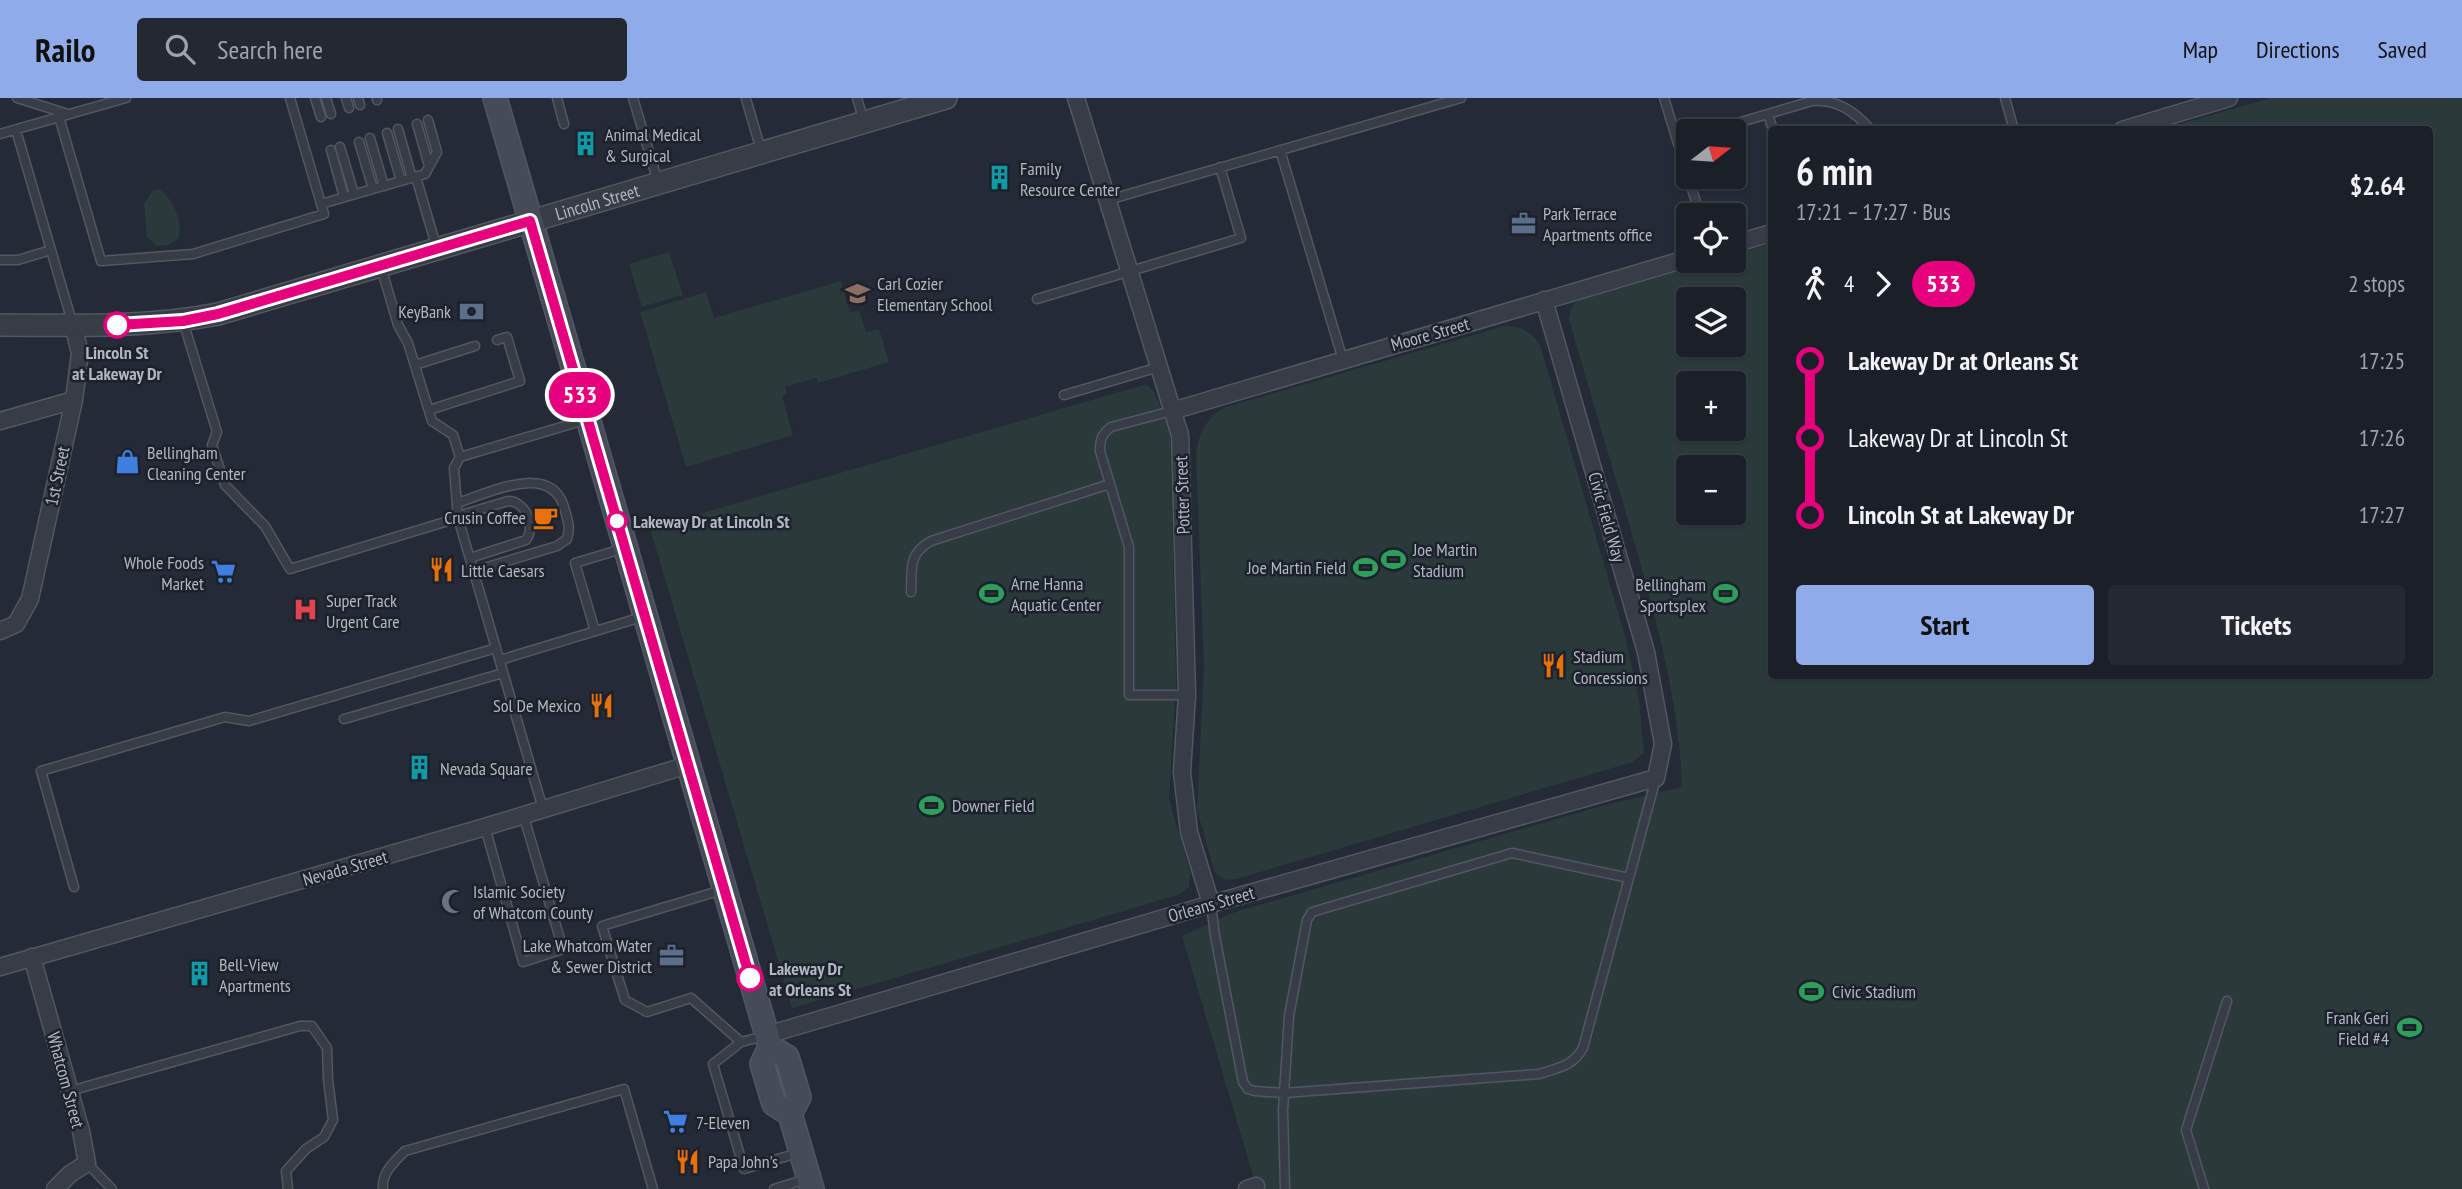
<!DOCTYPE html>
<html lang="en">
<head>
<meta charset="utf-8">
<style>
	:root { --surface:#1b2028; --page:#242830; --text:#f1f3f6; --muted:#a0a3a8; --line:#393e45; --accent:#90abea }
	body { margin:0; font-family:"PT Sans Narrow",sans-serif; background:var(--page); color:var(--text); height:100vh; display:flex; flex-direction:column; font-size:26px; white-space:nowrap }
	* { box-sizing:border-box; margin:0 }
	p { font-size:23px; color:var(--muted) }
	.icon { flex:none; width:38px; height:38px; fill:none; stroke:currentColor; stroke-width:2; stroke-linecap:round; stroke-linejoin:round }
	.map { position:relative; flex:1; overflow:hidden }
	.drawer { position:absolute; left:1768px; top:28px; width:665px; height:553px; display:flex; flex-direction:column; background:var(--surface); border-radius:7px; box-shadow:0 2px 5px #0004,0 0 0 2px var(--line) }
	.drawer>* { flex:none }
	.badge { padding:0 14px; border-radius:23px; font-size:24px; line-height:46px }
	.needle { width:46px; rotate:73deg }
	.buttons { position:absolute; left:1676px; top:21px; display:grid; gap:14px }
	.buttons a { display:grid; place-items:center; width:70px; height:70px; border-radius:7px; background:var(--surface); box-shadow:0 2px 5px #0004,0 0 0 2px var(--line); font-size:35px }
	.map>.badge { position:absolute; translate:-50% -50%; box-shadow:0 0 0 4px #fff }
	.legs { display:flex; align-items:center; gap:10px; height:77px; padding:0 28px; font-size:23px }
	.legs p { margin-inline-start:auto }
	.overview { display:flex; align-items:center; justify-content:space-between; height:119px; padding:0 28px }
	h1 { font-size:38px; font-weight:700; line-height:52px }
	.button { display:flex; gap:14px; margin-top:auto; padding:14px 28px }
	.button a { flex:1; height:80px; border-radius:7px; background:var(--accent); color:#111; font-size:28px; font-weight:700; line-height:80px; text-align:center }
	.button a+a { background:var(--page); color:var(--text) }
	ul { padding:0 28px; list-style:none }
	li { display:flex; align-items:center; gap:24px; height:77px; font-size:26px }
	li i { display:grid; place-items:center; width:10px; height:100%; margin:0 9px; background:currentColor }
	li i::after { content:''; width:18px; height:18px; margin:-9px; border:5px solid; border-radius:50%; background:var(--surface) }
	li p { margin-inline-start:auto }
	li:first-child i { background:linear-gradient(#0000 50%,currentColor 0) }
	li:last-child i { background:linear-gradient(currentColor 50%,#0000 0) }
	header { display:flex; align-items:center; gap:42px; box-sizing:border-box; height:98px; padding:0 35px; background:var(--accent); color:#111 }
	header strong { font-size:33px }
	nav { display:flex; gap:38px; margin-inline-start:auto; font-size:24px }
	.search { width:490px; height:63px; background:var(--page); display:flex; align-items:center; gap:18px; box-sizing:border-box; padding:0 24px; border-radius:7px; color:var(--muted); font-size:26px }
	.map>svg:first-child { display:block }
	.green { fill:#2a3a3b; fill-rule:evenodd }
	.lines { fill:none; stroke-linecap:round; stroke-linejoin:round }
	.service-casing { stroke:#525762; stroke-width:11 }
	.minor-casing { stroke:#525762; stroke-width:19 }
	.tertiary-casing { stroke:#525762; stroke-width:24 }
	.secondary-casing { stroke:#525762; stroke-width:26 }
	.service { stroke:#373c47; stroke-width:8 }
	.minor { stroke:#373c47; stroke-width:16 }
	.tertiary { stroke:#373c47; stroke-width:21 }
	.secondary { stroke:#464b5a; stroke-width:23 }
	.line-1-casing { stroke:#fff; stroke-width:16 }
	.line-1 { stroke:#e6007e; stroke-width:10 }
	.stop-1-dot { fill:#fff; stroke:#e6007e; stroke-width:3.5 }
	.labels { text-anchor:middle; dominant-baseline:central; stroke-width:5; stroke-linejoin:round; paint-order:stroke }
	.poi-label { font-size:18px; fill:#b2b7c3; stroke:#1c212c; text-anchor:start }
	.street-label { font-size:18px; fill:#b2b7c3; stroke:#1c212c }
	.stop-label { font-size:18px; font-weight:bold; fill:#b2b7c3; stroke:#1c212c; text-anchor:start }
</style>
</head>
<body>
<header>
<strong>Railo</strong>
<div class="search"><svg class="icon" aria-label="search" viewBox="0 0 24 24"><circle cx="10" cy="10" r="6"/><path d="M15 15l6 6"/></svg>Search here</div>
<nav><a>Map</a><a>Directions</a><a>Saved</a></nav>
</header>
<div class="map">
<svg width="2462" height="1091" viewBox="0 0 2462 1091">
	<rect width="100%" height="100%" fill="#242a36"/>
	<path class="green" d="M2271,0H2462V1091H1257L1182,838L1235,814L1598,709L1682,689C1679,598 1653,509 1628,422C1608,355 1588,288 1569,221L1571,210L1578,202L1713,163H1734V156L1771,146V578H2429V32L2163,31ZM1689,201H1734V247H1689ZM1689,285H1734V331H1689ZM1689,369H1734V415H1689Z
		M159,91C174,102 182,121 179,140L169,147L157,148L147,139L144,106L152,93Z
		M669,154L683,197L642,209L629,166Z
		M841,183L850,215L859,212L866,234L879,231L889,264L818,285L816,280L785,289L787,296L782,298L793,337L686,369L640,214L706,194L714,220Z
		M1505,228C1521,228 1531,233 1540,247L1626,542L1639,602L1644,655L1633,664L1236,781L1226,782L1217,777L1214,772L1197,712L1204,570L1196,356C1199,335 1206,319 1226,309Z
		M1147,286L1154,294L1170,332L1176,585L1169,701L1190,774L1189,789L1178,797L792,910L650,430Z"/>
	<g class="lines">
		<defs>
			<path id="service" d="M17,0L68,16
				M315,0L321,19
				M326,0L331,16
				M346,0L349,10
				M358,0L360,7
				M377,0V2
				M557,0L564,26
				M633,0L658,84
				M857,0L864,24
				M1664,0L1700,117
				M2005,0L2014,32
				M746,1L761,52
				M1768,16L1773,32
				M59,19L101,163L193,156L324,116L290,0
				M417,26L429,68
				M398,31L412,80
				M1717,31L1812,3C1837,1 1854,13 1871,32
				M16,32L72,224
				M387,35L401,83
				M0,36L126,0
				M370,40L384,88
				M359,44L373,91
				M340,49L354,96
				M331,52L344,99
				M1280,52L1343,262
				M416,79L437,151
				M1108,102L1461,0
				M321,106L425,76L437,54L428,22
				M0,162H18L51,152
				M381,169L398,227L408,245L432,323L453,337L460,359
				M1037,201L1241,140L1220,69
				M183,223L217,334L212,347L225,387L265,428L290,471L458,420L454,370L460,359L585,322
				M415,267L475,248
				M1064,297L1159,269
				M429,312L520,283L507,239L497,242
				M1172,313L1111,329C1102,336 1100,341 1100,353L1129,449V597H1187
				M457,405C487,396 550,363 564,409C567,420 571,429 567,441L557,448L474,473
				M458,418L508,403C526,403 536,429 526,442L470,460
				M458,420L543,711
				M911,494C912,470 908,456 931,443L1110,386
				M595,533L575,465L625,450
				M500,562L642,519
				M344,621L503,575
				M485,729L523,864L563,851L523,716
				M74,789L41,673L225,619L249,623L496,550
				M722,792L602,828L625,902L647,914L691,900L741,944
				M1211,806L1215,838L1243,984L1248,991L1255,993L1284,995L1539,976C1558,970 1573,968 1583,950L1656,680
				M764,938L741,944L713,966L744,1071L798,1055
				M70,993L300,928H312L327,950L328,981L333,1022L324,1039L306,1051L286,1073L288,1091
				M87,1065L112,1091
				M383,1091C381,1075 395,1063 405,1053L624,991L653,1091
				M774,1091L806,1081
				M1285,1091L1283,1012L1289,918L1307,822L1312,814L1512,755L1629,780
				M2204,1091L2186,1032L2227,903"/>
			<path id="minor" d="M1076,0L1180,337L1187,597L1182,674L1189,734L1211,806
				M2122,32L2229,0
				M1734,146L1771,135
				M1172,313L1689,160
				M0,323L74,302
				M0,533L16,526L30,501L74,302L80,255L73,227
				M32,859L81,1033L87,1065L70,1076L55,1091
				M0,869L485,729L688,667
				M767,937L1211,806L1656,680L1663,646L1646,554L1544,202
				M1247,1091L1256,1088"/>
			<g id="tertiary">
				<path id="s1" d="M0,227C73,227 146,230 218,216L946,0"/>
			</g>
			<path id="secondary" d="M495,0L767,937L770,949L787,959L799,999L790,1016
				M770,949L762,966L774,1006L790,1016L812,1091"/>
		</defs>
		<use href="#service" class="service-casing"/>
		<use href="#minor" class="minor-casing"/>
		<use href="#tertiary" class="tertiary-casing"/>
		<use href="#secondary" class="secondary-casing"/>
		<use href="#service" class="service"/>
		<use href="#minor" class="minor"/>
		<use href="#tertiary" class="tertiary"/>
		<use href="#secondary" class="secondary"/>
	</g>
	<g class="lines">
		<defs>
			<path id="line-1" d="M117,227L183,223L218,216L530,123L750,880"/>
		</defs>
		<use href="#line-1" class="line-1-casing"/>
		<use href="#line-1" class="line-1"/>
	</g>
	<defs>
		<symbol id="building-bare" viewBox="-9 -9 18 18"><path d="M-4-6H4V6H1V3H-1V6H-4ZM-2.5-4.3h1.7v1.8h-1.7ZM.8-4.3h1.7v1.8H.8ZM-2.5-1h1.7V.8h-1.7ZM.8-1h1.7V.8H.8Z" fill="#0f9aa8" stroke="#1c212c" stroke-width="2.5" paint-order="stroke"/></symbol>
		<symbol id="office-bare" viewBox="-9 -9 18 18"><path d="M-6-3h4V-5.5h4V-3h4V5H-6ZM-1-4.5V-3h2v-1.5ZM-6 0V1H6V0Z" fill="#5c6f8a" stroke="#1c212c" stroke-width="2.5" paint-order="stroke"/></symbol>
		<symbol id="school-bare" viewBox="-9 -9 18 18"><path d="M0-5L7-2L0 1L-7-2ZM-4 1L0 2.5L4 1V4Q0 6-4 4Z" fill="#8d6e63" stroke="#1c212c" stroke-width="2.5" paint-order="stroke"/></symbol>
		<symbol id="bank-bare" viewBox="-9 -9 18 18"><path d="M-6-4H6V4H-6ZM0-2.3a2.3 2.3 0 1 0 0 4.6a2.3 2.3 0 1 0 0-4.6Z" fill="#5c6f8a" stroke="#1c212c" stroke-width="2.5" paint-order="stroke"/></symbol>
		<symbol id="shop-bare" viewBox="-9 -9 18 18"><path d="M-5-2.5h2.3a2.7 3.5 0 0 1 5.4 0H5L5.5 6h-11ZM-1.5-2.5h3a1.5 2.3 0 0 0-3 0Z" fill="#3f7fe0" stroke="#1c212c" stroke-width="2.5" paint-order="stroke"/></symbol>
		<symbol id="cafe-bare" viewBox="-9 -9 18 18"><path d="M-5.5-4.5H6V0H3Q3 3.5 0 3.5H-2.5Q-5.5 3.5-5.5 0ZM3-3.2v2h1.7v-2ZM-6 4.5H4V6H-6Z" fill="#e8710a" stroke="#1c212c" stroke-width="2.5" paint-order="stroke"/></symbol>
		<symbol id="stadium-bare" viewBox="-9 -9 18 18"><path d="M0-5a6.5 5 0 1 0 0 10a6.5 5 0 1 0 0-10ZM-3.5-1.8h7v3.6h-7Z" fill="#2e9e5b" stroke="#1c212c" stroke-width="2.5" paint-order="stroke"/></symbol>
		<symbol id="restaurant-bare" viewBox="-9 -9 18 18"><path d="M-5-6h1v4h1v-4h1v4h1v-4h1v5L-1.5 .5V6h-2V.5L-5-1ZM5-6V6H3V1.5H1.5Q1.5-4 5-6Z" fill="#e8710a" stroke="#1c212c" stroke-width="2.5" paint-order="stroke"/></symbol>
		<symbol id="supermarket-bare" viewBox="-9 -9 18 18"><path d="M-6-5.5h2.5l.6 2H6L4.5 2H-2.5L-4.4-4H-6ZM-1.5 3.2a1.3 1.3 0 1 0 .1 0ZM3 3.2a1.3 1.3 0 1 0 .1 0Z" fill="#3f7fe0" stroke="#1c212c" stroke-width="2.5" paint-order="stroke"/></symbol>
		<symbol id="hospital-bare" viewBox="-9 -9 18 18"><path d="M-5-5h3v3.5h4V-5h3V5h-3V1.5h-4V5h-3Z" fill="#e0444e" stroke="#1c212c" stroke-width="2.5" paint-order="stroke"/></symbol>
		<symbol id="mosque-bare" viewBox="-9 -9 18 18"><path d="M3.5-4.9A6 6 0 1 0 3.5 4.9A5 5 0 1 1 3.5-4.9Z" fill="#6b7280" stroke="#1c212c" stroke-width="2.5" paint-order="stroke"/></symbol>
	</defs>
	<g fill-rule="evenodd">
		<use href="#building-bare" x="568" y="28" width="35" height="35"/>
		<use href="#building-bare" x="982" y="62" width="35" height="35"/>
		<use href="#office-bare" x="1506" y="108" width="35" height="35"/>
		<use href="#school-bare" x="840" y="178" width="35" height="35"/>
		<use href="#bank-bare" x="454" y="196" width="35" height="35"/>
		<use href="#shop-bare" x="110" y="346" width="35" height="35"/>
		<use href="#cafe-bare" x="528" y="402" width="35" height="35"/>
		<use href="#stadium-bare" x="1376" y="444" width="35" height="35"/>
		<use href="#stadium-bare" x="1348" y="452" width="35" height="35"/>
		<use href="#restaurant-bare" x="424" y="454" width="35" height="35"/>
		<use href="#supermarket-bare" x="206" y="456" width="35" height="35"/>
		<use href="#stadium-bare" x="974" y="478" width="35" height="35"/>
		<use href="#stadium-bare" x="1708" y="478" width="35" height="35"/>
		<use href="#hospital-bare" x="288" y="494" width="35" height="35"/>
		<use href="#restaurant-bare" x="1536" y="550" width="35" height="35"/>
		<use href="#restaurant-bare" x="584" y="590" width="35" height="35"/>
		<use href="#building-bare" x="402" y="652" width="35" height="35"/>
		<use href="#stadium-bare" x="914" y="690" width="35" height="35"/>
		<use href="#mosque-bare" x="436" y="786" width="35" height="35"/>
		<use href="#office-bare" x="654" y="840" width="35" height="35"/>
		<use href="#building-bare" x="182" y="858" width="35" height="35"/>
		<use href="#stadium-bare" x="1794" y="876" width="35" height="35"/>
		<use href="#stadium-bare" x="2392" y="912" width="35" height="35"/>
		<use href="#supermarket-bare" x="658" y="1006" width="35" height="35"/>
		<use href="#restaurant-bare" x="670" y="1046" width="35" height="35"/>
	</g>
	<g class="stop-1-dot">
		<circle cx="117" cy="227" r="12"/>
		<circle cx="617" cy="423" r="9"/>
		<circle cx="750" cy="880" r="12"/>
	</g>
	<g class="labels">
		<g class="poi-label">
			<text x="605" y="36">Animal Medical<tspan x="605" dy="21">&amp; Surgical</tspan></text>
			<text x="1020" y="70">Family<tspan x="1020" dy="21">Resource Center</tspan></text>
			<text x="1543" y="115">Park Terrace<tspan x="1543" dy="21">Apartments office</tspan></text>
			<text x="877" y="185">Carl Cozier<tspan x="877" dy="21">Elementary School</tspan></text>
			<text x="451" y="213" text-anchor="end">KeyBank</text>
			<text x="147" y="354">Bellingham<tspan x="147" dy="21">Cleaning Center</tspan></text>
			<text x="526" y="419" text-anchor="end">Crusin Coffee</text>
			<text x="1413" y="451">Joe Martin<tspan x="1413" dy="21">Stadium</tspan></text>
			<text x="204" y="464" text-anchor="end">Whole Foods<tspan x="204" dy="21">Market</tspan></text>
			<text x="1346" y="469" text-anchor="end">Joe Martin Field</text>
			<text x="461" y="472">Little Caesars</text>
			<text x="1011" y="485">Arne Hanna<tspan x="1011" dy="21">Aquatic Center</tspan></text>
			<text x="1706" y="486" text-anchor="end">Bellingham<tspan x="1706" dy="21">Sportsplex</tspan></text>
			<text x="326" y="502">Super Track<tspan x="326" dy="21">Urgent Care</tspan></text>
			<text x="1573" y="558">Stadium<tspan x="1573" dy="21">Concessions</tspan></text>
			<text x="581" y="607" text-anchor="end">Sol De Mexico</text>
			<text x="440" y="670">Nevada Square</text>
			<text x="952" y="707">Downer Field</text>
			<text x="473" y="793">Islamic Society<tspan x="473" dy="21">of Whatcom County</tspan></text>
			<text x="652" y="847" text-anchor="end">Lake Whatcom Water<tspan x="652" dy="21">&amp; Sewer District</tspan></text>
			<text x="219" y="866">Bell-View<tspan x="219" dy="21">Apartments</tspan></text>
			<text x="1832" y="893">Civic Stadium</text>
			<text x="2389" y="919" text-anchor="end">Frank Geri<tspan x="2389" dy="21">Field #4</tspan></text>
			<text x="696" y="1024">7-Eleven</text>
			<text x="708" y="1063">Papa John's</text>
		</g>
		<g class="street-label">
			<text stroke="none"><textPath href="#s1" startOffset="614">Lincoln Street</textPath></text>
			<text transform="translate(1430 236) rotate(-16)">Moore Street</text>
			<text transform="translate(57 378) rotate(-78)">1st Street</text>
			<text transform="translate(1182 397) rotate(-92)">Potter Street</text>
			<text transform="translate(1607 419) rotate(74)">Civic Field Way</text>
			<text transform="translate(345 770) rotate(-16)">Nevada Street</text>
			<text transform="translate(1211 806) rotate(-16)">Orleans Street</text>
			<text transform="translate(66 982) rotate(75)">Whatcom Street</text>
		</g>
		<g class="stop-label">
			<text x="117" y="254" text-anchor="middle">Lincoln St<tspan x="117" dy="21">at Lakeway Dr</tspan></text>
			<text x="633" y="423">Lakeway Dr at Lincoln St</text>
			<text x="769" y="870">Lakeway Dr<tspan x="769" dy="21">at Orleans St</tspan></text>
		</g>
	</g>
</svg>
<div class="buttons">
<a><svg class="needle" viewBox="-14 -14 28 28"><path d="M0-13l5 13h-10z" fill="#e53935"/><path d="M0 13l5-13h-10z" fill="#a0a3a8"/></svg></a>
<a><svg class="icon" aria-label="locate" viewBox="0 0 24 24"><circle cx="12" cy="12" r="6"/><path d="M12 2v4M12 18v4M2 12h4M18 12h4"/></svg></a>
<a><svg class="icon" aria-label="layers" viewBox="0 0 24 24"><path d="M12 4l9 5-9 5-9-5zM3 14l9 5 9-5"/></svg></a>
<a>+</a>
<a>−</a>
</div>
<b class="badge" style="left:580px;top:297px;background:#e6007e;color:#fff">533</b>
<section class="drawer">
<div class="overview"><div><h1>6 min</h1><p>17:21 – 17:27 · Bus</p></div><b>$2.64</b></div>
<div class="legs"><svg class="icon" aria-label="walk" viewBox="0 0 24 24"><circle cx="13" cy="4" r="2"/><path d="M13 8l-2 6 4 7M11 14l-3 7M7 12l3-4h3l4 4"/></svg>4<svg class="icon" aria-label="forward" viewBox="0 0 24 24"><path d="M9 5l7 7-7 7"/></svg><b class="badge" style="background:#e6007e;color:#fff">533</b><p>2 stops</p></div>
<ul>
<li><i style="color:#e6007e"></i><b>Lakeway Dr at Orleans St</b><p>17:25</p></li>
<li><i style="color:#e6007e"></i><span>Lakeway Dr at Lincoln St</span><p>17:26</p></li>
<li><i style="color:#e6007e"></i><b>Lincoln St at Lakeway Dr</b><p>17:27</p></li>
</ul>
<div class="button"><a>Start</a><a>Tickets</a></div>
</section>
</div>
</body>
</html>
